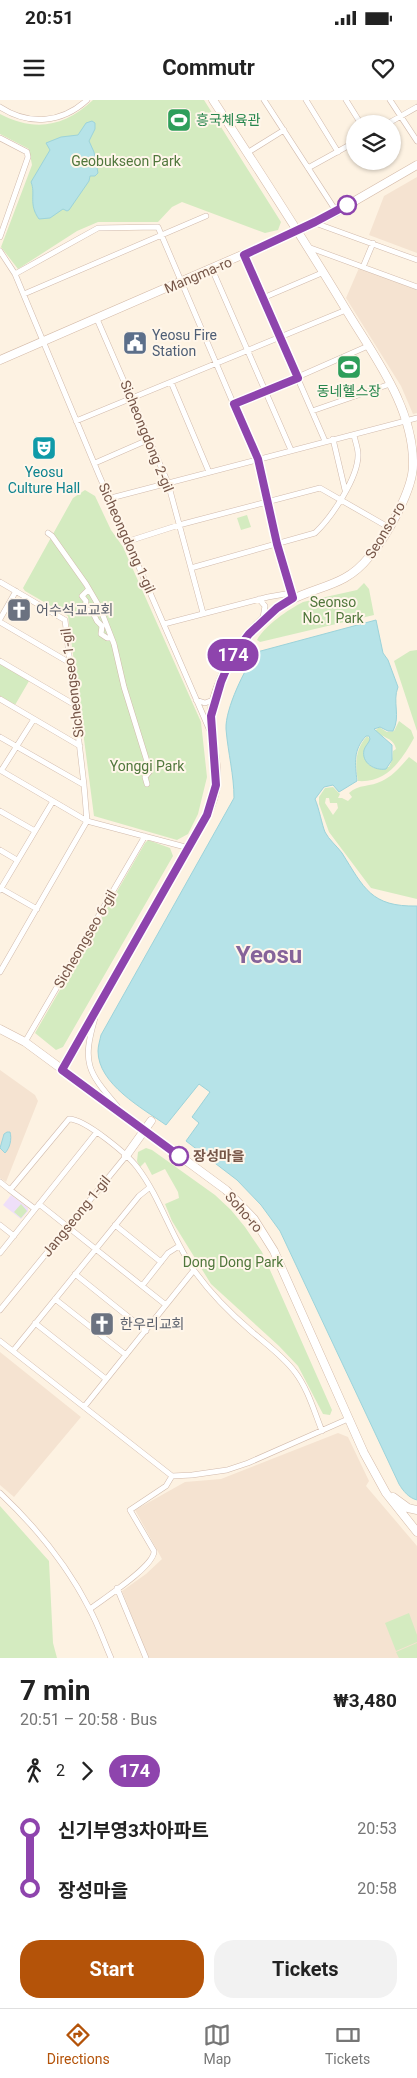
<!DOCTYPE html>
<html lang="en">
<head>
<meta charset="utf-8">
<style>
	:root { --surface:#fff; --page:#f2f2f2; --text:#222; --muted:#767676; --line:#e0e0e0; --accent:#b45309 }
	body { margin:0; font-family:Roboto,"Noto Sans KR",sans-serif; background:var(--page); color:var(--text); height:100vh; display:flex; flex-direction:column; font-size:19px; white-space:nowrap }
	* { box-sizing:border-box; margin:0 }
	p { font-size:16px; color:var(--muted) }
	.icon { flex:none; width:28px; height:28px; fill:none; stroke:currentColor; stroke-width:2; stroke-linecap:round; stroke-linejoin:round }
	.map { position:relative; height:1558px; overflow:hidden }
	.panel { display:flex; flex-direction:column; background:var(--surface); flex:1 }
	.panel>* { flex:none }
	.badge { padding:0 10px; border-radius:16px; font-size:18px; line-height:32px }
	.fabs { position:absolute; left:346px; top:15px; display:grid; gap:10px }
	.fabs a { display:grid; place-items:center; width:55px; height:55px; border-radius:50%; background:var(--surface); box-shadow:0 1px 4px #0004; font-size:25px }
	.map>.badge { position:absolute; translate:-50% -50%; box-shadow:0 0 0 2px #fff }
	.legs { display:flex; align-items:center; gap:8px; height:55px; padding:0 20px; font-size:16px }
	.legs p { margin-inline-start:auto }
	.overview { display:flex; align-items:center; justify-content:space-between; height:85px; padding:0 20px }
	h1 { font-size:28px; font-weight:700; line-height:38px }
	.cta { display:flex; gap:10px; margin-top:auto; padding:10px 20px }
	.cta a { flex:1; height:58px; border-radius:20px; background:var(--accent); color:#fff; font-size:20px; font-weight:700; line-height:58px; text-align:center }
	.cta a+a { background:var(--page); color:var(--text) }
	ul { padding:0 20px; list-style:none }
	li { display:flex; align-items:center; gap:18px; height:60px; font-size:19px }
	li i { display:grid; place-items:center; width:8px; height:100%; margin:0 6px; background:currentColor }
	li i::after { content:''; width:12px; height:12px; margin:-6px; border:4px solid; border-radius:50%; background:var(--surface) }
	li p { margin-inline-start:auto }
	li:first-child i { background:linear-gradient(#0000 50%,currentColor 0) }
	li:last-child i { background:linear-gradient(currentColor 50%,#0000 0) }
	.status { display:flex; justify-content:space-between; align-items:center; height:35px; padding:0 25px; background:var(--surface); direction:ltr }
	.status svg { height:14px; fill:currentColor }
	header { display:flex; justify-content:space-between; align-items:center; height:65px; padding:0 20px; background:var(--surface); font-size:22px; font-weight:700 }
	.tabs { display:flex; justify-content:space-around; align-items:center; height:70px; border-top:1px solid var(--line); background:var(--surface); font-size:14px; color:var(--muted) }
	.tabs a { display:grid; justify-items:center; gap:2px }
	.tabs .active { color:var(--accent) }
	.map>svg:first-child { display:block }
	.residential { fill:#f5e3d1 }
	.education { fill:#efdff9 }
	.green { fill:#d4ebc0; fill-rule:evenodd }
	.water { fill:#b6e3e8; stroke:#9cd3da }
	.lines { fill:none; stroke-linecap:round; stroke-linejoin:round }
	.street-casing { stroke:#d1baac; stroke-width:6 }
	.secondary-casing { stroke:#d4baa8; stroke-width:9 }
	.street { stroke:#fff; stroke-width:5 }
	.secondary { stroke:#fff; stroke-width:8 }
	.line-1-casing { stroke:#fff; stroke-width:11 }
	.line-1 { stroke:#8e44ad; stroke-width:8 }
	.stop-1-dot { fill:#fff; stroke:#8e44ad; stroke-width:2.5 }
	.labels { text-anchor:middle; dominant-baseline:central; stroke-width:4; stroke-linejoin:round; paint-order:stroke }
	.leisure-label { font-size:14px; fill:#27864d; stroke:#fff6ea; text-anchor:start }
	.park-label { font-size:14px; fill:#50773c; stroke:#fff6ea }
	.street-label { font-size:14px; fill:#765648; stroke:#fff6ea }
	.service-label { font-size:14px; fill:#4e5e75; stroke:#fff6ea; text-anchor:start }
	.culture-label { font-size:14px; fill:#0d838f; stroke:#fff6ea }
	.worship-label { font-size:14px; fill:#5b616d; stroke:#fff6ea; text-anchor:start }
	.stop-label { font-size:14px; font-weight:bold; fill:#765648; stroke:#fff6ea; text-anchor:start }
	.town-label { font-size:24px; font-weight:bold; fill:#85639a; stroke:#fff6ea }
</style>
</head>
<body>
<div class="status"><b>20:51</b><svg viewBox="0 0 49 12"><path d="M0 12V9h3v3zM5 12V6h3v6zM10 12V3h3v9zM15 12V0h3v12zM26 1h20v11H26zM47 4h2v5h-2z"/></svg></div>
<header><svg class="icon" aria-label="menu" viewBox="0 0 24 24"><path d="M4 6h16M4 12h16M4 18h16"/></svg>Commutr<svg class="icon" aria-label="heart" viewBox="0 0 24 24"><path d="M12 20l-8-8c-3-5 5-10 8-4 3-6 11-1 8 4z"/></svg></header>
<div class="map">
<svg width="417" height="1558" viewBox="0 0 417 1558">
	<rect width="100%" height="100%" fill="#fdf2e2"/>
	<path class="residential" d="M417,77V153L369,135L384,96Z
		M359,168L417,190V313L413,314L401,286L346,198Z
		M0,970L35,995L38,1001L6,1082L0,1078Z
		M0,1252L81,1317L14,1397L0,1385Z
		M338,1333L348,1337L369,1381L366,1386L417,1446V1558H148L122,1491L146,1474L162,1459L135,1410L185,1382L221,1379Z"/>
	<path class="education" d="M11,1095L28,1108V1111L21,1119L3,1105Z"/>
	<path class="green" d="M93,0H204L281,122L278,130L265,133L182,102L172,107L158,122H98L77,131L18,169L1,147L32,65L29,49L0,34V14C35,32 64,27 93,0Z
		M85,390L95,396L111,430L123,447L201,622L207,677L198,714L188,734L177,740L94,716L68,516L25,491L23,488L73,398Z
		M247,415L251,427L241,430L237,418Z
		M364,483L369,489L374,515L260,542L257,540C264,526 289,509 303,502L357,490Z
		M417,550V631L394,561L410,551Z
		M0,564L29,581L15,605L0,596Z
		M399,621L411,630L414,638C401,661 387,683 358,681C355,665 355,649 367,636L370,639L368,664L374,668L389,667L392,660L393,651L396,649C394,638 383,638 375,631L379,627L387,632L394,631Z
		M409,657L417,663V799L371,788L329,732L319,704V697L325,688L333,687L340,694L338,698H342L348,701L352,697L349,693C358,684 371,687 382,681C393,676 401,666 409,657ZM326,698H329L330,703H337L338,708L333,715L325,703Z
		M148,740L170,748L173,756L63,947L56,950L35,933L145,743Z
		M146,1048L152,1050L215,1095L231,1110L245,1127L262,1152L332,1310L330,1315L323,1314L298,1266L279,1246L211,1184L172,1121L165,1104L179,1098L178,1092L165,1069L152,1075L145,1062L140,1067L137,1061L138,1052Z
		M21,1104L27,1111L21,1118L14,1112Z
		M0,1406L49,1461L53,1543L57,1558H0Z
		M409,1513L417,1535V1542L396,1551L385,1523Z
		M417,1543V1558H399L396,1552Z"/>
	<path class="water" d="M92,21L95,23V29L89,41L94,52L98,73L95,76H90L89,81L69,110L67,111L63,109L50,118L39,119C28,104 36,94 31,82L50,50L46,43L61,37L78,35L86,23Z
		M376,520L383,553L388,560L398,587C392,602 401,616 393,631H388L380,627L374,629L392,645V660L386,669C375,671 361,663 364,650C365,646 369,643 370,639L369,636H366C353,650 355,663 357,681L339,692L333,685L324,687L315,699C319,708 322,725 325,732C329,740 337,746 342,753C364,788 371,807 417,806V1400C409,1398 403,1391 399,1384L280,1131L261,1105L237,1080L186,1041L199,1023L192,1017L210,992L199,984L166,1025C142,1008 98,984 98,951C98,946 100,940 101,935L234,698C234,675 228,653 226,629C225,609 245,568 257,552Z
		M7,1032H10C12,1039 10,1048 5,1053L0,1048L4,1034Z"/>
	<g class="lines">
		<defs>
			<path id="street" d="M264,0L336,111
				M306,0L338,52
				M346,0L361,24
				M390,0L417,41
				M0,7C29,26 62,23 87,0
				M387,24L417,7
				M0,38L27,52L28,57L0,137
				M247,53L284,30
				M308,68L355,42
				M315,123L417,160
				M308,147L417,187
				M0,151L15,174L99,375L210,631
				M244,155L325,341
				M363,167L373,143
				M212,169L291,350
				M15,174L98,128L158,127L257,359L277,444L291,492
				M24,194L206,116
				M263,198L324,172
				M97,219L168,383L203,513
				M171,282L209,372
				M234,305L368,246
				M312,311L390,284
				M76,321L346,210
				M333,339L345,390
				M95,363L150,339
				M111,398L417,318
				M48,433L52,436L86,484L100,508L114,544L124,587L150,671L145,677L147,684
				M129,441L179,425L320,388L388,427
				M191,468L315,433C331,418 359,377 358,354C358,348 355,341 354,335
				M0,482L65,520L84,685L87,721
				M89,489L82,496L86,501L85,508L93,513L97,521L102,526L101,534L107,538H111
				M259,499L265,506L263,518
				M0,519L16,491
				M0,522L70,563
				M164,524L268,497L291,493
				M0,561L75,605
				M0,599L80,646
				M196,600L205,603L213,600
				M0,637L84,685
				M0,670L87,721L189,748
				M1,671L34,619
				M0,711L35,731
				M0,750L17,760
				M0,788L37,809
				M0,790L53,701
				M0,872L87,721
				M95,918C82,963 87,971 117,1006
				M25,942L145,736
				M0,1082L10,1090L69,1019C85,1019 127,1054 137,1067C161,1098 172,1140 196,1173C212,1195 230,1213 251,1231C266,1244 283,1256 295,1272C308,1289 314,1311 322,1331
				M10,1090L35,1109
				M39,1104L166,1205
				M0,1125L14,1136
				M115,1125L161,1162
				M0,1153L96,1033
				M75,1174L146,1231
				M142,1186L168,1153L179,1146
				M55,1199L126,1255
				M0,1210L126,1056
				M35,1223L106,1279
				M0,1241L172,1376L192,1375L227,1370L248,1363L348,1319
				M13,1251L139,1096L149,1088
				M84,1307L194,1170
				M0,1393C36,1427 67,1465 89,1508C98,1524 104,1542 111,1558
				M117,1488L146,1558
				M90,1509C103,1499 155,1466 154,1451L130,1410L166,1386L172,1376"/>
			<path id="secondary" d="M0,260L297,131L334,113L417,65
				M0,929L25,942L226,1090L254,1119L274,1151L364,1353L386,1393L417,1432
				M62,970L207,715C211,706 215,696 216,686C219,663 210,640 211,617C212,598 223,573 232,556C245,535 268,511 291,500C321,485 346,486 369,457C386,438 413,390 413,365C414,307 373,255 345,208C303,138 258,69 213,0
				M126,1056L151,1021
				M393,1397L408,1408L417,1410"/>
		</defs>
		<use href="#street" class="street-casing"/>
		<use href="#secondary" class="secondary-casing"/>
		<use href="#street" class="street"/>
		<use href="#secondary" class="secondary"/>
	</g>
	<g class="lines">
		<defs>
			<path id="line-1" d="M179,1056L62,970L207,715L216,685L211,616L221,582L232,556L249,534L277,508L293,498L277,444L258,359L234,304L298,278L244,155L315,122L347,105"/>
		</defs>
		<use href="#line-1" class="line-1-casing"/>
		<use href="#line-1" class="line-1"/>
	</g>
	<defs>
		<symbol id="stadium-square" viewBox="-11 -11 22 22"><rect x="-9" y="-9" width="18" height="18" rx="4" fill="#2e9e5b" stroke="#fff6ea"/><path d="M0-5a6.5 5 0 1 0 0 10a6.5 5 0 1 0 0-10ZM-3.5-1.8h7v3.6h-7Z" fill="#fff"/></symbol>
		<symbol id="civic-square" viewBox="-11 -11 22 22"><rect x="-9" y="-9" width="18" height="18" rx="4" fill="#5c6f8a" stroke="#fff6ea"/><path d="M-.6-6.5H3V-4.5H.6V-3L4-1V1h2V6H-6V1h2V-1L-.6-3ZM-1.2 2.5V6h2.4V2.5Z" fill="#fff"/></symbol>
		<symbol id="theatre-square" viewBox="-11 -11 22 22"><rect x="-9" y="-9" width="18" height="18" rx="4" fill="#0f9aa8" stroke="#fff6ea"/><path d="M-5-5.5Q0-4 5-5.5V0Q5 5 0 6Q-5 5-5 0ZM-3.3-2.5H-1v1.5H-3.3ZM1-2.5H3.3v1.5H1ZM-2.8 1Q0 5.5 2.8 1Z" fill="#fff"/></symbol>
		<symbol id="church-square" viewBox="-11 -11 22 22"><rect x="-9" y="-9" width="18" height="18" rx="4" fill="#6b7280" stroke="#fff6ea"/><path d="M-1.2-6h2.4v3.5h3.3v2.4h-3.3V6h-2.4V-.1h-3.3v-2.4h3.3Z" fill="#fff"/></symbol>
	</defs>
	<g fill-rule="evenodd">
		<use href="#stadium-square" x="165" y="6" width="28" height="28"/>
		<use href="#civic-square" x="121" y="229" width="28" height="28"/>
		<use href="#stadium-square" x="335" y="253" width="28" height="28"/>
		<use href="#theatre-square" x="30" y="334" width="28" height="28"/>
		<use href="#church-square" x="5" y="496" width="28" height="28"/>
		<use href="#church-square" x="88" y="1210" width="28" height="28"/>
	</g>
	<g class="stop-1-dot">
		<circle cx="347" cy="105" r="9"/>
		<circle cx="179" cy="1056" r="9"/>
	</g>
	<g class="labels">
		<g class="leisure-label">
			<text x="196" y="20">흥국체육관</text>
			<text x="349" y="291" text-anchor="middle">동네헬스장</text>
		</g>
		<g class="park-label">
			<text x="126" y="61">Geobukseon Park</text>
			<text x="333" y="502">Seonso<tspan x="333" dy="16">No.1 Park</tspan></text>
			<text x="147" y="666">Yonggi Park</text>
			<text x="233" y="1162">Dong Dong Park</text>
		</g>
		<g class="street-label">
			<text transform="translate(198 175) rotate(-23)">Mangma-ro</text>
			<text transform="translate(147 336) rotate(68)">Sicheongdong 2-gil</text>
			<text transform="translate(385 430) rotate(-59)">Seonso-ro</text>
			<text transform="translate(127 438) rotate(66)">Sicheongdong 1-gil</text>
			<text transform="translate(72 583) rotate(-97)">Sicheongseo 1-gil</text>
			<text transform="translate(85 839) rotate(-60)">Sicheongseo 6-gil</text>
			<text transform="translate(244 1112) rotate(49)">Soho-ro</text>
			<text transform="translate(76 1116) rotate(-51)">Jangseong 1-gil</text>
		</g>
		<g class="service-label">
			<text x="152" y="235">Yeosu Fire<tspan x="152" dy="16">Station</tspan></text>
		</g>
		<g class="culture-label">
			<text x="44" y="372">Yeosu<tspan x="44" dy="16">Culture Hall</tspan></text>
		</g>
		<g class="worship-label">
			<text x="36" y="510">어수석교교회</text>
			<text x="120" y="1224">한우리교회</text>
		</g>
		<g class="stop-label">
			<text x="193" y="1056">장성마을</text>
		</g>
		<g class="town-label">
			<text x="269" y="855">Yeosu</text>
		</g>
	</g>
</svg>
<div class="fabs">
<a><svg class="icon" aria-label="layers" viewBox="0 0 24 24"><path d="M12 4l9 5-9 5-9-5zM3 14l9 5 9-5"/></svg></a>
</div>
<b class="badge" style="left:233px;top:555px;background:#8e44ad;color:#fff">174</b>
</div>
<section class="panel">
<div class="overview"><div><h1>7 min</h1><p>20:51 – 20:58 · Bus</p></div><b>₩3,480</b></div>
<div class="legs"><svg class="icon" aria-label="walk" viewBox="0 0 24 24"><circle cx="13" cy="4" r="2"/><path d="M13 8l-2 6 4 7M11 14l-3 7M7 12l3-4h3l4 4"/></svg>2<svg class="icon" aria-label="forward" viewBox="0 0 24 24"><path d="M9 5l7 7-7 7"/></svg><b class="badge" style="background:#8e44ad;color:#fff">174</b></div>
<ul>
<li><i style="color:#8e44ad"></i><b>신기부영3차아파트</b><p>20:53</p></li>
<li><i style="color:#8e44ad"></i><b>장성마을</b><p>20:58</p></li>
</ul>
<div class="cta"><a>Start</a><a>Tickets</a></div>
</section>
<nav class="tabs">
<a class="active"><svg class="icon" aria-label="directions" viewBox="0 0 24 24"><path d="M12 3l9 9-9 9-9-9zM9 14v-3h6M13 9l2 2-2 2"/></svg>Directions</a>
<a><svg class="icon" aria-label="map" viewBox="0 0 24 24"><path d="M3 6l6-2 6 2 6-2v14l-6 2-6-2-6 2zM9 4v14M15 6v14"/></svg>Map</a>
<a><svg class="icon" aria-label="tickets" viewBox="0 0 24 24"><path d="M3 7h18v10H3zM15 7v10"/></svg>Tickets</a>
</nav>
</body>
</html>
